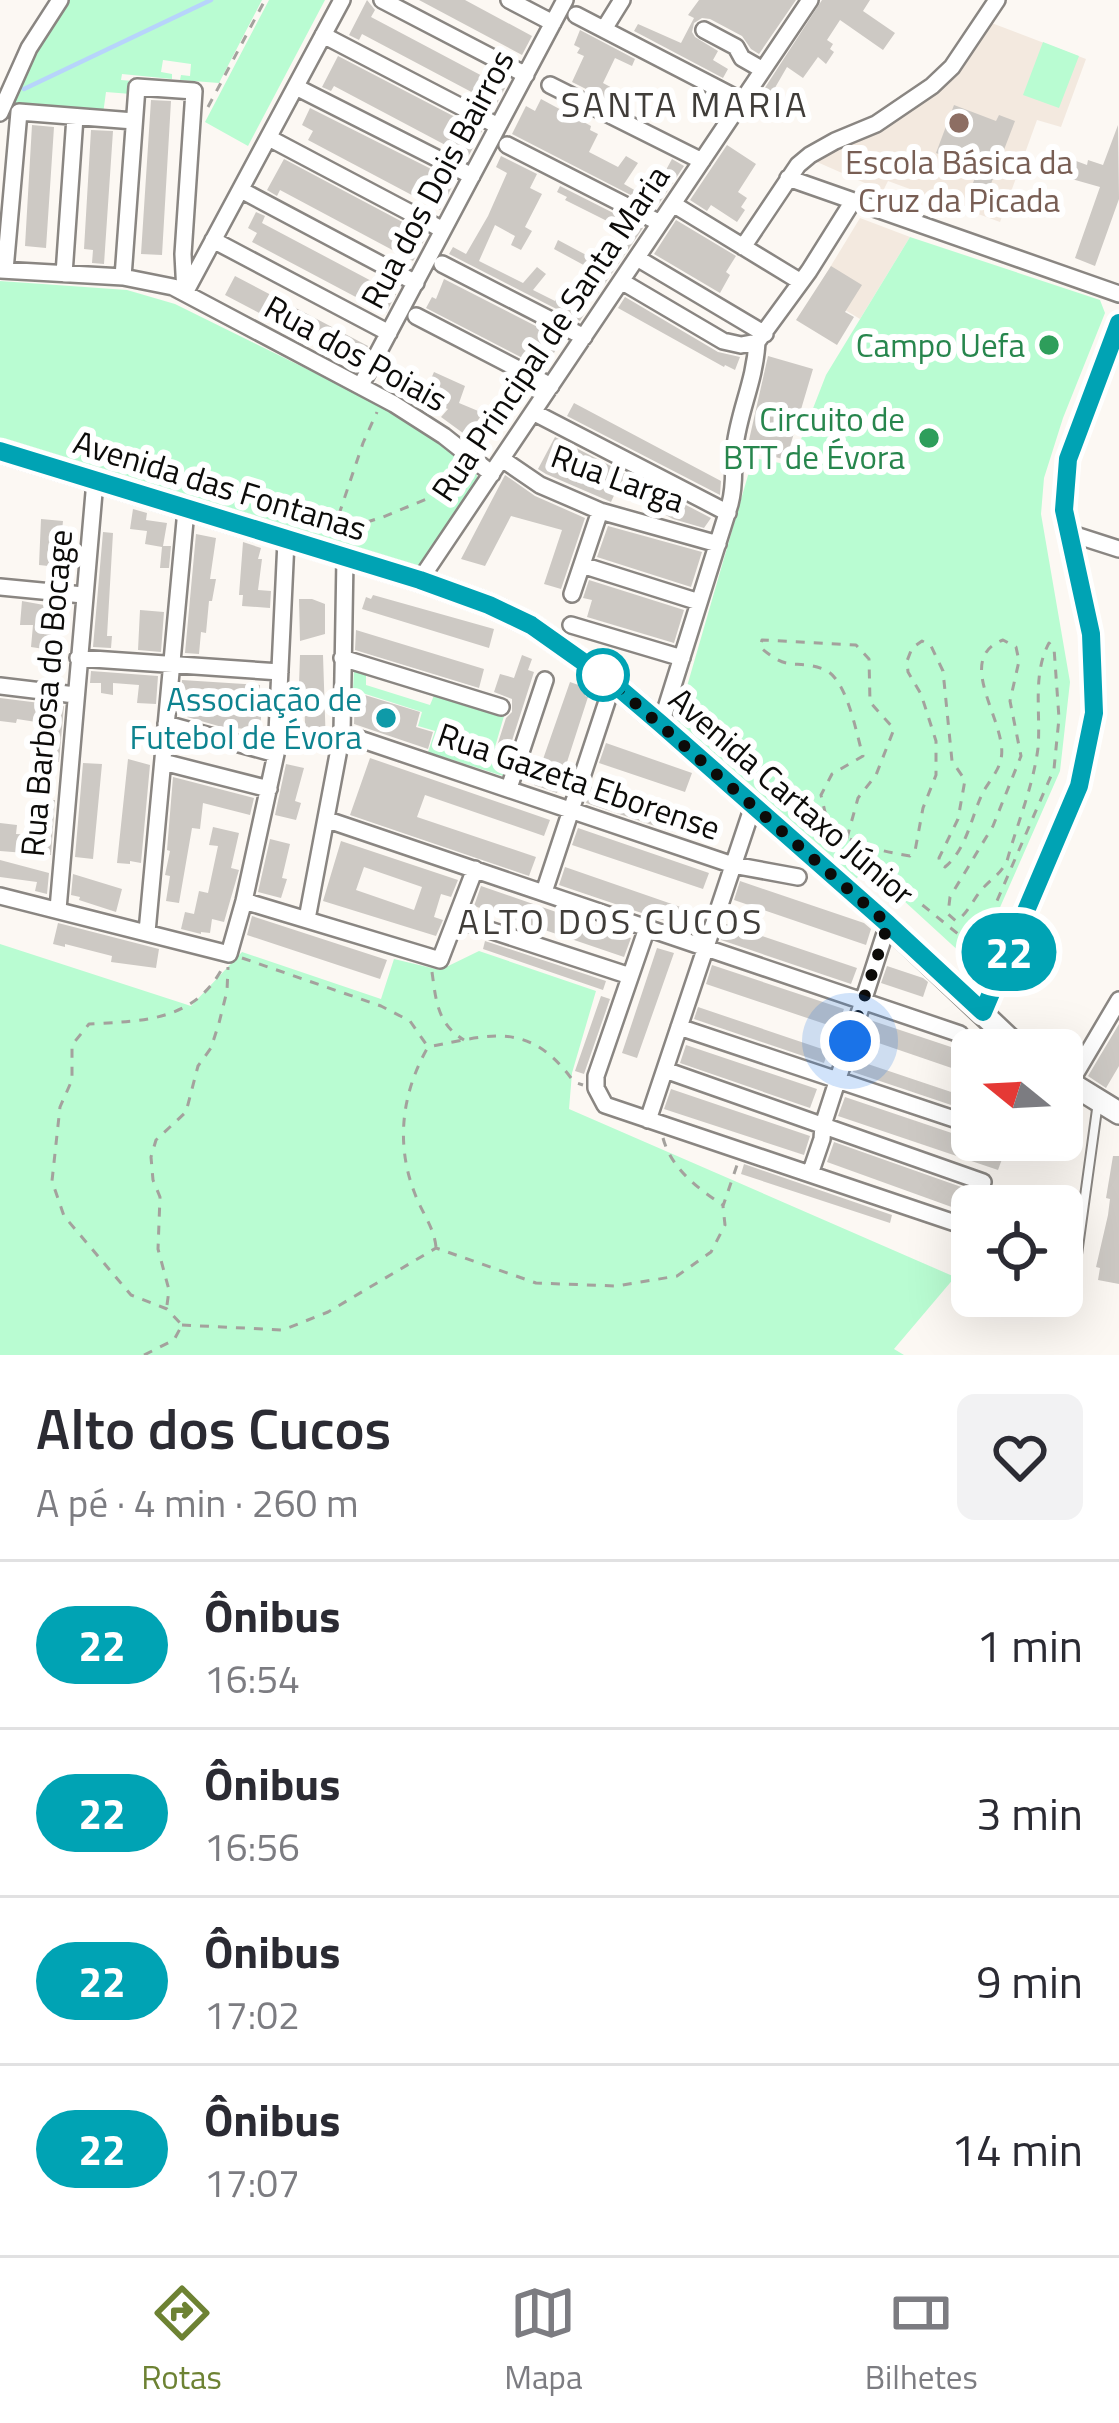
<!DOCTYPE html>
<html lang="pt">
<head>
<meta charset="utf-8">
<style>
	:root { --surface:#fff; --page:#f2f2f3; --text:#2b2b33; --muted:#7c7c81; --line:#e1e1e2; --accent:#6d8233 }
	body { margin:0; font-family:"Titillium Web",sans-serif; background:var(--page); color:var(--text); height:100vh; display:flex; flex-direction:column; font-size:45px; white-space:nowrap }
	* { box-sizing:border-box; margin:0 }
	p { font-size:39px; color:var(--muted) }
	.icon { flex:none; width:66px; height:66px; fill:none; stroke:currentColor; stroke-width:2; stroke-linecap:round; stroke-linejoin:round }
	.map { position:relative; height:1355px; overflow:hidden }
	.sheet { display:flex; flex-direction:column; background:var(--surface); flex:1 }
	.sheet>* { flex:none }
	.badge { padding:0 24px; border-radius:39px; font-size:42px; line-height:78px }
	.needle { width:78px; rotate:288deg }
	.tools { position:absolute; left:951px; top:1029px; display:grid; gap:24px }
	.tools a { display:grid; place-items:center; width:132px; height:132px; border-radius:18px; background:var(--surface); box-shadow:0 12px 48px #0002; font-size:60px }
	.you { position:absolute; width:60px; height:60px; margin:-30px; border:9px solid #fff; border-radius:50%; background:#1a73e8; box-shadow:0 0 0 18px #1a73e833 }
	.map>.badge { position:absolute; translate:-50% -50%; box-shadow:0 0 0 6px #fff }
	.round { display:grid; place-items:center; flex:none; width:126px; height:126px; border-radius:18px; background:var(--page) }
	.headline { display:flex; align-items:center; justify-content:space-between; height:204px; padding:0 36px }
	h1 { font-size:57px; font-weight:600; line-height:90px }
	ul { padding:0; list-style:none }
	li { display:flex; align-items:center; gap:36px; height:168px; padding:0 36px; border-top:3px solid var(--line) }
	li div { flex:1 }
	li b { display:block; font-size:45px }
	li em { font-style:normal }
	li .badge { min-width:132px; font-weight:700; text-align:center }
	.tabs { display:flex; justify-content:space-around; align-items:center; height:168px; border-top:3px solid var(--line); background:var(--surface); font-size:33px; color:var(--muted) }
	.tabs a { display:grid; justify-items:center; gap:6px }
	.tabs .selected { color:var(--accent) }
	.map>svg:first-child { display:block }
	.built { fill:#f3e9df }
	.green { fill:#b9fcd2 }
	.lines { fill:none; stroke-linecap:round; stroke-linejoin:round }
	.stream { stroke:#b7d4fb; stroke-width:4.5 }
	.building { fill:#cdc9c4; fill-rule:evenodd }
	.lane-casing { stroke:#8a8682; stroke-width:12 }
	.street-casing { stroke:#8a8682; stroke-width:20 }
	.secondary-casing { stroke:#8a8682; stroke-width:26 }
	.path { stroke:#a4a19d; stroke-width:3; stroke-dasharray:9 9; stroke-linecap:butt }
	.lane { stroke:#fff; stroke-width:8 }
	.street { stroke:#fff; stroke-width:15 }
	.secondary { stroke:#fff; stroke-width:21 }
	.line-casing { stroke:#fff; stroke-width:27 }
	.line { stroke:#00a3b4; stroke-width:18 }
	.walk { stroke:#0c0b09; stroke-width:12; stroke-dasharray:0 21.6 }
	.education-dot { fill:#8d6e63; stroke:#fff; stroke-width:4.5 }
	.leisure-dot { fill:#2e9e5b; stroke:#fff; stroke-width:4.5 }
	.stop-dot { fill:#fff; stroke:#00a3b4; stroke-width:6 }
	.culture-dot { fill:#0f9aa8; stroke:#fff; stroke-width:4.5 }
	.labels { text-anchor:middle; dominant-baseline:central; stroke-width:12; stroke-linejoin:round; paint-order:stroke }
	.education-label { font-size:33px; fill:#785e54; stroke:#fff }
	.street-label { font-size:33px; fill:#0c0b09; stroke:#fff }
	.leisure-label { font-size:33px; fill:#27864d; stroke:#fff; text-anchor:end }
	.culture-label { font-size:33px; fill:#0d838f; stroke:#fff; text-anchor:end }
	.neighbourhood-label { font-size:36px; letter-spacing:3px; fill:#403d39; stroke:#fff }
</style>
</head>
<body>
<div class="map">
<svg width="1119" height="1355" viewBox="0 0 1119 1355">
	<rect width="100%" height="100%" fill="#fcf8f3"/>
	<path class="built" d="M989,22L1086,59L1061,127L1037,120L1000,222L888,181L883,191L817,162L816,155L891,119Z
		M860,218L910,237L860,319L815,292Z"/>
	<path class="green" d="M66,0H262L219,83L180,80L181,75L190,76L191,64L163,60L161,72L172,74V79L122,74L121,80L133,81L131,94L106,92L103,114L9,106L20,76Z
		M269,0H325L248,146L205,122Z
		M1043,42L1079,56L1059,108L1023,95Z
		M910,237L1100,300L1105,313L1063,418L1044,478L1041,514L1070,682L1060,771L979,955L971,958L962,954L867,867L856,879L677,721L753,458L791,465L826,375Z
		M0,281L127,290L175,304L388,409L435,436L475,470L478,479L423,563L410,568L0,442Z
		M354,670L366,674V685L430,705L435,693L504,716L495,747L510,753L503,776L428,752L435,731L418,726L422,712L353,690Z
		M0,944L191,1006L242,952L381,999L394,959L440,970L479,951L596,991L572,1073L569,1109L955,1277L894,1349L904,1355H0Z"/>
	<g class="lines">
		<path class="stream" d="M24,89L211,0"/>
	</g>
	<path class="building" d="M367,0L375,10L371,17L505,88L496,105L362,34L359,40L349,35Z
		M419,0H465L532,36L522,55Z
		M699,0H796L759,54L751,49L742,36L710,19L702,18L694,23L692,32L695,37L718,51L713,60L728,69L723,78L634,31L638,24L681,43L694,18L688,15Z
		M822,0H870L863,11L895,33L883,50L840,20L827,40L833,44L830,49L834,52L826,64L818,57L803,78L787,67L765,105L757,100Z
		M580,30L635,59L632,66L615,58L603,83L631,98L626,109L572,82L584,56L577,53L580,48L574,45Z
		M338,56L482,131L468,157L334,86L331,91L322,87Z
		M541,99L591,126L590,130L598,134L589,152L618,167L626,156L638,163L624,184L650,199L672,159L684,166L656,208L512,134L526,106L535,111Z
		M151,100L171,101L162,255L141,254Z
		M954,105L996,121L999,115L1015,121L989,189L973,183L978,169L936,153Z
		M310,108L455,181L440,210L308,140L313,131L302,125Z
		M32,125L54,127L46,248L25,246Z
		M1118,125L1119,199L1095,266L1075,258L1100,187L1047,172L1048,167L1044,165L1049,151L1087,165L1088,160L1103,165Z
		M91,130L113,131L104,264L92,263L93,250L84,249Z
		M727,145L756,164L738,192L747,198L741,207L745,210L737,222L711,205L707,211L690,200Z
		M501,156L537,174L530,188L542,194L525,227L532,231L521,250L511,245L515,236L495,225L479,261L523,283L537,267L546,274L533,290L555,301L558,295L586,311L580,321L449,254L453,247L466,254L488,216L507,173L496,167Z
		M284,159L427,235L413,261L280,190L277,196L267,190Z
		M560,186L643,228L597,295L581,284L591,269L554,249L558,240L590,257L594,249L609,257L625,230L565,200L567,197L557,192Z
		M256,212L265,216L262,223L396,294L386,313L252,242L257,233L248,228Z
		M676,220L736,256L726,272L730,275L720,293L654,254Z
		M831,266L862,285L845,312L854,317L837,345L796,320Z
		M235,276L368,346L358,365L225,295Z
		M444,279L561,339L549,363L543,360L540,367L426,308L432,297L436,299Z
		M625,297L718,352L740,357L735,370L725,365L724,367L618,308Z
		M768,356L813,369L786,460L747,449Z
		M393,363L424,381H430L434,372L465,386L459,403L483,413L467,436L441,417L448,409L405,393L384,381Z
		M574,403L721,481L720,495L567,416Z
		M555,437L711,518L704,528L673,519L617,489L611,502L546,474L538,469Z
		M505,475L535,496L585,518L561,589L544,584L562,530L511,516L485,566L461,559Z
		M133,509L147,513L146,520L167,523L163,546H171L169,568H160L162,547L145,544L147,531L130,529Z
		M41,519L63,521L58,567L39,565Z
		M608,526L702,552L691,587L597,557Z
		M103,532L113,533L107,636H112L111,648L93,647Z
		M196,534L216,538L210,579H216L212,601H209L206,633L201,632L199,654L185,653Z
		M243,542L261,548L258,559H262L258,590L271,591L270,608L242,606L243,595H239Z
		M589,580L684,610L674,643L587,617L592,600L583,598Z
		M373,595L494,629L489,648L362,609L366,597L371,599Z
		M299,599H312L325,604V634L300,641Z
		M22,601L55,607L50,642H45L44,649L31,647L33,625H20Z
		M140,610L164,612L161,652L138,650Z
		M356,630L484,669L479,688L355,650Z
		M300,655H323L326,747L302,746V728H305L304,685H299Z
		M522,655L532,659L528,670L534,672L509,750L497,746L506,718L512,712V699L494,692L500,674L514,678Z
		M91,671L158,676L156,704L137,703L139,685L113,683V695L101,693V683H90Z
		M182,680L260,685V693H263L260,730L222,727L187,717L191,699H181Z
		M570,682L587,688L585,696L588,697L557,793L534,785Z
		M355,692L420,712L416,727L433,732L428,749L354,724Z
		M0,698L64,706L59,762L45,760L49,724L17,719L16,723L0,721Z
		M606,743L692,773L685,792L599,763Z
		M370,758L550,820L544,836L425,795L417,817L536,857L529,876L350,815Z
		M128,759L150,765L141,863L130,861V864L117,863Z
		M83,763L102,764L93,859L75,857Z
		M286,764L304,768L295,801L301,803L296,820L275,815Z
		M173,777L254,798L250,815L203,803L200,829L192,828L179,903L166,901L170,876L165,875L170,851L167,850Z
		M592,786L679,814L673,832L586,803Z
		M41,800H55L51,855L0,851V823L17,825L16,834L38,835Z
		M213,827L239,833L231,868L239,870L224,922L212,919L210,933L201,932V934L181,929L185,912L194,914L199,891L208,893L218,846L209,845Z
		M578,828L709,873L703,889L572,845Z
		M270,839L290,844L282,878L287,879L281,898L258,892Z
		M341,841L458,880L451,897L441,894L434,917L443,920L436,936L323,901ZM364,867L422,887L414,910L356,890Z
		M0,860L49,873L47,894L35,891L37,882L0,877Z
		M565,867L695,912L689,929L559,885Z
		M73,874L122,889L116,912L79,900L80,897L71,895Z
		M740,881L864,923L871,929L866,945L734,900Z
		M481,886L631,938L624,957L474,906Z
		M252,916L387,960L380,979L247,935Z
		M58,923L159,949L156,968L111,962L112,956L65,944V947L53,944Z
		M726,924L857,968L851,984L721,940Z
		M485,941L606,981L603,990L483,949Z
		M657,948L674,953L637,1058L622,1053Z
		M712,965L844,1009L837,1028L706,984Z
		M887,966L923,978L928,982L923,997L881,983Z
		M601,996L610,999L584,1074L575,1071Z
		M698,1007L828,1051L824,1063L694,1019Z
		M870,1020L972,1054V1075L864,1038Z
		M1119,1024V1066L1106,1088L1088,1076Z
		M686,1045L817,1089L810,1108L680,1063Z
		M856,1060L972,1099V1112L853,1072Z
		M671,1089L810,1136L804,1155L664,1109Z
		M845,1097L1005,1151L998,1170L838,1116Z
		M834,1142L967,1189L962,1207L960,1210L827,1162Z
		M1113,1156H1119V1284L1098,1280L1100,1268L1096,1267L1108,1215L1110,1199L1106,1198Z
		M744,1164L892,1215L890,1223L741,1174Z"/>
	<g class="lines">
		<defs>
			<path id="lane" d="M1075,1269L1098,1102"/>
			<path id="street" d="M382,0L526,75
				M509,0L553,23
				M576,15L742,101
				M604,29L622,0
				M704,30L736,47L742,58L763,70
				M323,35L498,126
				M550,85L702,161
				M296,87L472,176
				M0,113L29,48L60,0
				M269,138L443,230
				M507,145L660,223
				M788,178L1119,294
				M241,190L416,283
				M673,204L801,282
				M213,240L389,333
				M743,247L798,165L810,155L835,141L876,124L932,86L952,67L997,0
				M637,258L765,334
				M442,264L584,337
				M0,270L123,277L173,287L394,404L444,436L492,474
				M5,270L19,112L134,121
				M64,274L75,117
				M123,277L137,87L194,91L183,254L185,293
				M621,281L723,341L741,345L757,342
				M186,291L342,0
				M416,316L551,386
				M757,342L809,271L853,201
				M361,385L565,0
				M533,412L728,513
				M502,459L540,485L600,511L718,544
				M1069,533L1119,549
				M582,565L699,602
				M420,580L810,0
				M0,587L83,595
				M572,594L600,511
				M571,625L682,658
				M78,658L280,672
				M342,658L501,707
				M0,686L75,695
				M166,724L276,754
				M661,724L730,504C736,481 732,468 735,446C739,411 755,381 757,342
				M342,733L733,865L798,877
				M163,762L269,789
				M509,788L545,680
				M328,820L960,1034
				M544,892L613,683
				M0,896L229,954L244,901L276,754L286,541
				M244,901L440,960L475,869
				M58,909L95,481
				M307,919L342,733L345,558
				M456,919L630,976
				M647,928L596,1076V1088L605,1105L967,1227L972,1213
				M147,932L186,510
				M983,1012L1079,786L1094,713L1091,634L1064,510L1068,459L1119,323
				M679,1027L972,1125
				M665,1070L983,1182L974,1206
				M1070,1083L1119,1000
				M648,1120L753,806
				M1016,1140H1017
				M810,1174L822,1139L823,1125L888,924"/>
			<path id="secondary" d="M0,451L420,580L489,605L531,625L613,683L661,724L888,924L1021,1050
				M1062,1078L1119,1113"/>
		</defs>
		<use href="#lane" class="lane-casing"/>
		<use href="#street" class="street-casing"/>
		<use href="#secondary" class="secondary-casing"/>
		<path class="path" d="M208,107L265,0
			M333,532L363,443L377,412
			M332,533L383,517L468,482
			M820,838L829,829C861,845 874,850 910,856L915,851L923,808L936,775V741L921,694L908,672L907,661L912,648L922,641L931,646L943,671L952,761L965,780L958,819L939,858L940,864L945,867C967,849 971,817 983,792C989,782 999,770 1001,759C1009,724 952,659 1003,640L1016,647L1019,661L1010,701L1021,756L993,826L950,897L948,914L956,921C969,913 973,898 985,886C994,877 1001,873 1007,861C1017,824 1033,787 1038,748C1041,714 1032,674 1049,643L1054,648L1059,718L1054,769L993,910L977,937L963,938L829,829L821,795L832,774L863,756C856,733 847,677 823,669C793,658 791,674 760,647L762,640L856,645L869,659L870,702L894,729L876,775L858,798L847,838
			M242,958L381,1006L410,1021L428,1047
			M432,972C436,1000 437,1024 464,1040
			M663,1138C671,1168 698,1189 723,1205
			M436,1247C434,1227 422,1213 415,1194C395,1144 402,1092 428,1047C494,1034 530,1021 574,1082L583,1085
			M167,1305L169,1290L158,1249L160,1197L153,1180L151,1157L156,1140L186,1112L198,1066L211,1048L219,1023L227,991L228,967
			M182,1325L283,1330L328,1312L436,1248L536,1283L617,1286L677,1276L711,1252L725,1225L723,1206L737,1165
			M144,1355L174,1340L182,1325L167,1309L131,1295L64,1216L52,1181L60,1107L72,1080V1045L89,1024C145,1021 196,1021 224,965"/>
		<use href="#lane" class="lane"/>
		<use href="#street" class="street"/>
		<use href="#secondary" class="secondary"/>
	</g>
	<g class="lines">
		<defs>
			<path id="line" d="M0,451L420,580L489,605L531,625L613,683L661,724L888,924L983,1012L1079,786L1094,713L1091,634L1064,510L1068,459L1119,323"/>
		</defs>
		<use href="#line" class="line-casing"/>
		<use href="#line" class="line"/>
		<path class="walk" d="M603,675L888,924L850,1041"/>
	</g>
	<circle class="education-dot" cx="959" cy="123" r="12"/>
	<g class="leisure-dot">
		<circle cx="1049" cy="345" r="12"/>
		<circle cx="929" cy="438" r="12"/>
	</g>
	<circle class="stop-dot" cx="603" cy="675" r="24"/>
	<circle class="culture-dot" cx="386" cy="718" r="12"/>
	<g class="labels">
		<g class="education-label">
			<text x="959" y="162">Escola Básica da<tspan x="959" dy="38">Cruz da Picada</tspan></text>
		</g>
		<g class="street-label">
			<text transform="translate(437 179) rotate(-62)">Rua dos Dois Bairros</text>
			<text transform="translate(550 333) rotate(-56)">Rua Principal de Santa Maria</text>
			<text transform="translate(356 353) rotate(29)">Rua dos Poiais</text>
			<text transform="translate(618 478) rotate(20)">Rua Larga</text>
			<text transform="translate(220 485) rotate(17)">Avenida das Fontanas</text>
			<text transform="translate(46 693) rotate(-85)">Rua Barbosa do Bocage</text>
			<text transform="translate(579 781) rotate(19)">Rua Gazeta Eborense</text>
			<text transform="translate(792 796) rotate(41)">Avenida Cartaxo Júnior</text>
		</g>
		<g class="leisure-label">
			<text x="1025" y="345">Campo Uefa</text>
			<text x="905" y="419">Circuito de<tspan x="905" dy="38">BTT de Évora</tspan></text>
		</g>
		<g class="culture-label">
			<text x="362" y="699">Associação de<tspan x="362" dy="38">Futebol de Évora</tspan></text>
		</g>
		<g class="neighbourhood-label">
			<text x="685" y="103">SANTA MARIA</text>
			<text x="611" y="920">ALTO DOS CUCOS</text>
		</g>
	</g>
</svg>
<div class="tools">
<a><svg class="needle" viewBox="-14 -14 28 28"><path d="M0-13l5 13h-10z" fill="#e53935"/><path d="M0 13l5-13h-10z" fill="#7c7c81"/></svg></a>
<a><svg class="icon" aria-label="locate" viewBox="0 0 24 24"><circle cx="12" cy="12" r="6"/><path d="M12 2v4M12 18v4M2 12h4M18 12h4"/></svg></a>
</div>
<div class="you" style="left:850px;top:1041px"></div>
<b class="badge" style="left:1009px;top:952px;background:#00a3b4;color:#fff">22</b>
</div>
<section class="sheet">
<div class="headline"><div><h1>Alto dos Cucos</h1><p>A pé · 4 min · 260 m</p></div><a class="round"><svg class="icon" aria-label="heart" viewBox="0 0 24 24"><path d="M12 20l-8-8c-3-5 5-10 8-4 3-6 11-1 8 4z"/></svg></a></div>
<ul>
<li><span class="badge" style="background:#00a3b4;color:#fff">22</span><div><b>Ônibus</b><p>16:54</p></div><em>1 min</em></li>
<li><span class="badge" style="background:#00a3b4;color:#fff">22</span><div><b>Ônibus</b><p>16:56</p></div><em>3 min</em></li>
<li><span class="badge" style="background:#00a3b4;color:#fff">22</span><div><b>Ônibus</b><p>17:02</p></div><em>9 min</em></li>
<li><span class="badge" style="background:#00a3b4;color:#fff">22</span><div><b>Ônibus</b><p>17:07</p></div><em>14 min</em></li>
</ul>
</section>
<nav class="tabs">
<a class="selected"><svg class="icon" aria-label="directions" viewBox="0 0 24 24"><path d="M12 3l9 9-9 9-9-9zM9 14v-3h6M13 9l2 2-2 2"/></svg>Rotas</a>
<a><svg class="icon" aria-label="map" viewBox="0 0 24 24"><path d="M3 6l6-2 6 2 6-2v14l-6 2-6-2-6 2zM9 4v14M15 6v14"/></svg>Mapa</a>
<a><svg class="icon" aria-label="tickets" viewBox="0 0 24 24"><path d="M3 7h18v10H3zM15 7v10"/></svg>Bilhetes</a>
</nav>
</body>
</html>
